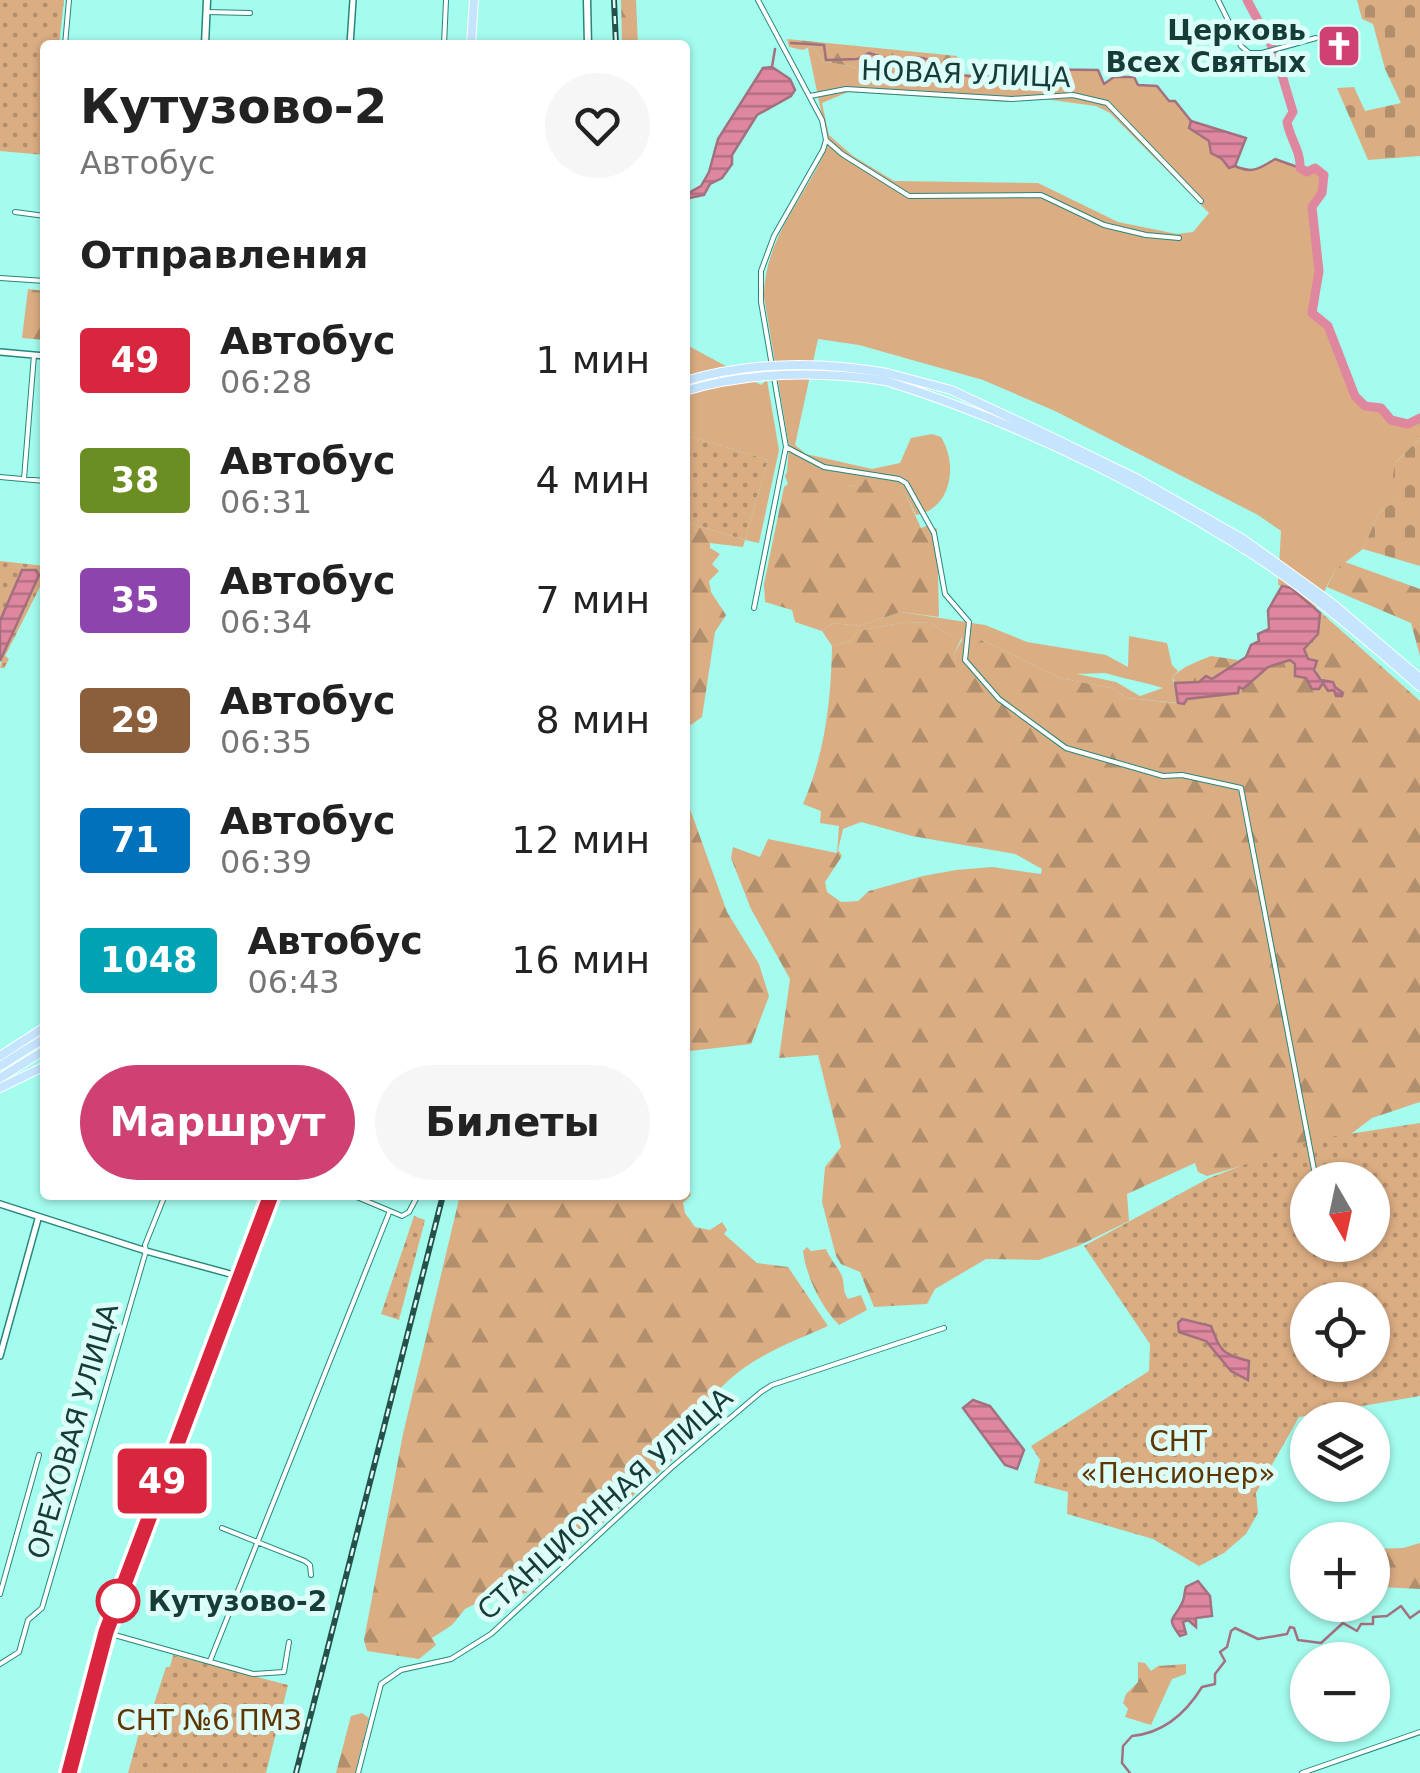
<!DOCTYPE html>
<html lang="ru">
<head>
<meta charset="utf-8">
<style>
	:root { --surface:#fff; --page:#f6f6f6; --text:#222; --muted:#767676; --accent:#ce4172 }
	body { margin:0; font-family:"DejaVu Sans",sans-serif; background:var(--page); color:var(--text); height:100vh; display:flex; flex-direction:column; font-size:38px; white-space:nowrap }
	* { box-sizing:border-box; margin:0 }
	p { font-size:32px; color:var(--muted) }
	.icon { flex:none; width:55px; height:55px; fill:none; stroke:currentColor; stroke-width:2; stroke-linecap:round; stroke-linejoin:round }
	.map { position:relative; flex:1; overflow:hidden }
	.details { position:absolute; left:40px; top:40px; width:650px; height:1160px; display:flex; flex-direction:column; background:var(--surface); border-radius:10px; box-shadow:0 2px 8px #0004 }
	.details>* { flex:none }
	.badge { padding:0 20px; border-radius:8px; font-size:35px; line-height:65px }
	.needle { width:65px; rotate:171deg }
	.fabs { position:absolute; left:1290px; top:1162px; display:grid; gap:20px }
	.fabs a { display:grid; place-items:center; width:100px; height:100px; border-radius:50%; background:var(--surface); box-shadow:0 2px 8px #0004; font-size:50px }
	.map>.badge { position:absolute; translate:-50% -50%; box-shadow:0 0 0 5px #fff }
	h2 { padding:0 40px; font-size:38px; line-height:90px }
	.round { display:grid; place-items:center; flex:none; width:105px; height:105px; border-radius:52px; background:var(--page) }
	.overview { display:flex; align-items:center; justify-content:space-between; height:170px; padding:0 40px }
	h1 { font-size:48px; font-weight:800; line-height:75px }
	.action { display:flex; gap:20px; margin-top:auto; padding:20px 40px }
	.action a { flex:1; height:115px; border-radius:60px; background:var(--accent); color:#fff; font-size:40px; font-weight:800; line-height:115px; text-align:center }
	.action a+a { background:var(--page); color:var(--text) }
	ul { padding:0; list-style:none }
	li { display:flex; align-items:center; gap:30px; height:120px; padding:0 40px }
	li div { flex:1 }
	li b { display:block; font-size:38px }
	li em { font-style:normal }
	li .badge { min-width:110px; font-weight:700; text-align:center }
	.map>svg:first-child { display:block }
	.grass { fill:#dbad83; fill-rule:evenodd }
	.forest { fill:url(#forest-firs); fill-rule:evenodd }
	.cemetery { fill:url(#cemetery-stones) }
	.garden { fill:url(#garden-dots); fill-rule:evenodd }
	.water { fill:url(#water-rules); stroke:#a3707f; stroke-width:2.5 }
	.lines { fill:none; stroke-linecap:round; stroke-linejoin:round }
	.stream { stroke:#a3707f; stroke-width:2.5 }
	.river { stroke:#df879e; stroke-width:9 }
	.minor-casing { stroke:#28867a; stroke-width:6 }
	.tertiary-casing { stroke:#28867a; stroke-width:8 }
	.secondary-casing { stroke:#28867a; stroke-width:9 }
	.primary-casing { stroke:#fff; stroke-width:10 }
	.minor { stroke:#fff; stroke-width:4 }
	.tertiary { stroke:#fff; stroke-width:5 }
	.secondary { stroke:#fff; stroke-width:6 }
	.primary { stroke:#c5e4fd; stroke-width:8 }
	.rail-casing { stroke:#26514b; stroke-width:6 }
	.rail { stroke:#ddfef8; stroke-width:2.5; stroke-dasharray:8; stroke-linecap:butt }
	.primary-bridge-casing { stroke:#fff; stroke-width:10; stroke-linecap:butt }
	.primary-bridge { stroke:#c5e4fd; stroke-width:8 }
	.line-casing { stroke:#fff; stroke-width:22 }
	.line { stroke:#d7263d; stroke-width:15 }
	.stop-dot { fill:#fff; stroke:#d7263d; stroke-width:5 }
	.labels { text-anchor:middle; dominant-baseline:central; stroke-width:10; stroke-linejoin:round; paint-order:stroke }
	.poi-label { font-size:28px; font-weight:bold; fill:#163c37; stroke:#ddfef8; text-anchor:end }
	.street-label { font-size:28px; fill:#163c37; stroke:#ddfef8 }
	.park-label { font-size:28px; fill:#5f3501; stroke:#ddfef8 }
	.stop-label { font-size:28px; font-weight:bold; fill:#163c37; stroke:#ddfef8; text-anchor:start }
</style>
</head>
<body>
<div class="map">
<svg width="1420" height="1773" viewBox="0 0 1420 1773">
	<defs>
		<pattern id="forest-firs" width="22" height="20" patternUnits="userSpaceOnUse" patternTransform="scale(2.5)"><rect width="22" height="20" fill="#dbad83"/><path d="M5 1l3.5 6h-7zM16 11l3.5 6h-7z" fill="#b18e6c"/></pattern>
		<pattern id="cemetery-stones" width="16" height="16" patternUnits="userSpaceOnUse" patternTransform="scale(2.5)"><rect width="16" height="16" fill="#dbad83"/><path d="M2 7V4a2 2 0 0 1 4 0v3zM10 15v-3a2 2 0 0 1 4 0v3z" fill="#b18e6c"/></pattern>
		<pattern id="garden-dots" width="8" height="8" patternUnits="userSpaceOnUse" patternTransform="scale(2.5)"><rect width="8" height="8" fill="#dbad83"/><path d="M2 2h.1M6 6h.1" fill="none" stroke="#b18e6c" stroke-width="1.8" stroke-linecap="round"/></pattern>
		<pattern id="water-rules" width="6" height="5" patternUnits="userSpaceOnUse" patternTransform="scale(2.5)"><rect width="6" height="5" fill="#df879e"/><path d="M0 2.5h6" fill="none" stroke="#b47082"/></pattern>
	</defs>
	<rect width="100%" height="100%" fill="#a4fcee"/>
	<path class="grass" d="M812,46L824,62C846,63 889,79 905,72C924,82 930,83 948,70C967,78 980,71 992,77L1010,69L1098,70L1104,83L1114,77H1134L1139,85L1157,86L1169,101H1175L1191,121L1189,128L1209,141L1228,167C1251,163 1244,179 1275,159L1307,172L1315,168L1324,175L1322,193L1312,208L1319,271L1312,313L1328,326L1355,396L1365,406L1381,408L1391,420L1408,424L1420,418V438L1395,463L1397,499L1378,514L1363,549L1335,570L1316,608L1291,588L1278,585L1281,531L1258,515L1055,411L983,380L859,345L818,339L795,445L806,454L872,469L900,463L911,438L932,434L941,437C958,464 952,509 916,515L906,495L861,486L833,485L820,482L801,469L787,472L789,446L764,297C764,238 806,197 828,145L808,48ZM848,92L1005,102L1044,99L1096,106L1110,113L1209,213L1193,232L1177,234L1118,222L1038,183L894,181L853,156L829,135L822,103Z
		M685,344L761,385L767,380L779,450L759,543L745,540L768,460L685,435Z
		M901,612L985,625L1027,642L1106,655L1128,667L1129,636L1167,643L1172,665L1178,671L1172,677L1178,703L1127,698L1111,688L1060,678L982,640L971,664L962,666L956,661L954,654L962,640L961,631L950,636L932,623L904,622L858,631L850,641L832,646L822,631L833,623L859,626ZM1105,673C1124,679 1145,682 1163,688L1140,696L1116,682L1077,674Z"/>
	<path class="forest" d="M621,0H636L638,45H622Z
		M787,39L957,56L963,77L948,70L924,82L905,72C889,79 846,63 824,62L812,46L803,50L789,47Z
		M28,289L45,291V340L22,338Z
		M801,468C822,483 836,485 861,486L866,478L880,476L888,482L890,491L906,495L921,528L929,525L937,529L939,617L901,612L859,626L833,623L822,631L795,622L792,610L765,602L764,584L784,487L788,484L785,476L787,472Z
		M685,522L745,540L743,547L710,543V548L720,554L712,564L719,571L709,581L711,592L726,615L715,632L702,717L685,729Z
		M1345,562L1420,589V656L1411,623L1327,587L1335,570Z
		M1316,608L1420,701V1102L1372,1118L1351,1134L1207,1176L1198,1172L1195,1163L1127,1194L1129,1221L1078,1246L1039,1260L986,1259L935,1289L927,1304L874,1307L860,1272L841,1264L836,1256L822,1202L825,1167L841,1147L818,1055L779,1058L790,979L751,909L731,858L733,847L760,857L768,839L837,853L839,826L820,823L821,811L803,804C825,753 831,702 832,646L850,641L858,631L904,622L932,623L950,636L962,630L963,635L954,654L956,661L962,665L971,664L969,649L982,640L1060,678L1111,688L1127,698L1184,704L1187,699L1232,694L1268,667L1290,660L1295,664L1294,673L1323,683L1326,688L1343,692C1330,680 1315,682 1314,660L1306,657L1304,647L1313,637L1320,613ZM861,822L912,836L1015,854L1042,869L1041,874L992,867L956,870L923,876L869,891L858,901L841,902L827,892L825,882L842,856L838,850L843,829Z
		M1211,656L1238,660C1225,678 1197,686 1175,683L1172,677C1184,666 1196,662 1211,656Z
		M685,795L727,912L759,964L769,996L751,1044L690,1051L685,1045Z
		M689,1190L691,1195L683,1203L685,1213L695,1227L710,1230L722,1222L727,1230L724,1234L757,1263L788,1267L828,1326C773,1350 730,1365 697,1419L703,1432L526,1593L517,1595L510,1586L465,1609L452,1625L432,1638L436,1645L419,1659L367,1651L364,1640L403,1434L460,1195H685Z
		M807,1247L811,1251L826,1249C830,1259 838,1267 842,1276C845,1285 842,1290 848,1299L861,1295L867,1310L839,1325C821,1307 806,1276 803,1251Z
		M1420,1543V1589L1380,1587L1373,1591V1549L1403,1548Z
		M1138,1662L1145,1663L1151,1671L1158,1666L1186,1664V1674L1172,1679L1151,1725L1125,1717L1128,1709L1123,1703L1126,1694L1138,1682Z
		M362,1713L369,1718L355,1773H336L351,1716Z"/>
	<path class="cemetery" d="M1357,0H1420V156L1368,160L1337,88L1354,87L1365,111L1401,103L1385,69L1373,24L1362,19Z
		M1420,438V566L1363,549L1378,514L1397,499L1391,489L1395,463Z"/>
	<path class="garden" d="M0,0H64L59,45H45V155L0,151Z
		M685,435L768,460L745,540L685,522Z
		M0,561L45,566V577L5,656L9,659L4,668H0L22,571L0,621Z
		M1420,1123V1396L1299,1417L1256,1493L1258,1513L1246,1534L1224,1553L1199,1566L1153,1539L1067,1514L1068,1492L1034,1483L1040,1460L1031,1446L1149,1371L1150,1344L1084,1246L1209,1178L1310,1140ZM1308,1180H1372V1245H1308ZM1308,1300H1372V1365H1308Z
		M414,1216L425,1220L399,1320L381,1314Z
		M173,1655L288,1685L266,1773H128L139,1733L145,1732L166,1667H170Z"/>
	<path class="water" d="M772,67L790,79L795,90L791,96L757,115L732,155V164L722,178L710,184L704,195L685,199V195L701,186L709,172L718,139L763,68Z
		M1191,121L1246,138L1235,166L1229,168L1222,159L1211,153L1209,141L1189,128Z
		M22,570H36L39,575L0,661V621Z
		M1282,586L1291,588L1320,613L1318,634L1304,649L1308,659L1317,661L1314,670L1321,680L1333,682L1335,687L1343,693L1342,696H1336L1334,690L1328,691L1323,683L1319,689H1312L1306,678L1295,676V664L1290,660L1268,667L1243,689L1239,687L1238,693L1187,699L1184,704L1178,703L1175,683L1199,682L1206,676L1212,679L1246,657L1251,645L1259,641L1258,634L1269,629L1268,610Z
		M1182,1319L1211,1326C1221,1352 1222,1354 1249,1361L1248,1380L1231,1371L1206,1341L1179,1332L1178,1323Z
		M973,1400L990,1406L1024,1450L1017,1469L1005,1465L963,1408Z
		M1198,1581L1210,1596L1212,1616L1196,1618V1627L1188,1620L1183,1622L1186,1634L1180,1636C1165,1616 1174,1621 1182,1603C1185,1598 1184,1592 1186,1587Z"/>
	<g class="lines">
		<path class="stream" d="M791,43L824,45L826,60L857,59L869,53L897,62C930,47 944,74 968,76C979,77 981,72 992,77L1010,69L1098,70L1104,84L1114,77H1134L1138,85L1157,86L1169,101H1175L1191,121
			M772,67L775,49
			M1235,166C1252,174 1259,169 1275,159L1300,168
			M1130,1773L1122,1763L1123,1746L1132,1736C1164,1733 1186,1713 1202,1687L1215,1684V1674L1225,1661L1220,1652L1227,1647L1231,1631L1235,1628L1258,1639L1287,1634L1290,1627L1294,1628L1298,1640L1321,1643L1343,1623L1357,1631L1361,1624H1373V1617L1387,1616L1401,1606L1410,1618L1420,1611"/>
		<path class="river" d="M1247,0L1275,52L1293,112L1287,122C1290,139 1301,151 1300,168L1307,172L1315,168L1324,175L1322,193L1312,207L1319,271L1312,313L1328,326L1355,396L1365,406L1381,408L1391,420L1408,424L1420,418"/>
		<defs>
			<path id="minor" d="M1218,0L1241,46L1249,53H1262L1316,38
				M207,12L250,13
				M65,45L69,0
				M444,45L446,0
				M810,96L846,89L1012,99L1073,95L1107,103L1201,201
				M826,140L842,154L909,196L1041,195L1104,225L1146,235L1179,238
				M15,212L45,216
				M0,278L45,281
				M786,447L824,467L899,479L906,483L934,533L945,594L969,622L965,660L999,699L1066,748L1163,776L1182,775L1241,788L1316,1180
				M0,477L45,481
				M24,479L34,355
				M754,608L786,447L761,302V271L774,236L823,150L826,140L822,120L758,0
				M352,1195L402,1216L409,1212L418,1195
				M222,1528L305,1561L310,1565L311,1575
				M0,1594L39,1455
				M111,1634L253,1674L284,1672L289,1642
				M210,1661L389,1213
				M0,1664L19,1652L28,1620L42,1608L146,1251L145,1245L165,1195
				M358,1773L381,1684L401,1670L451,1659L491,1634L671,1468L761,1392L772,1385L944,1328
				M1302,1773L1420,1732"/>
			<path id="tertiary" d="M350,45L353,0
				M0,352L45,356
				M0,1204L146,1251L245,1278
				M0,1356L38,1219"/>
			<path id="secondary" d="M587,0L588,45
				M205,45L207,0"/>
			<path id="primary" d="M471,45L474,0
				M887,373L951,390L1039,431L1136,478L1243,539L1332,603L1420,678
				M886,381C1007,419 1124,475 1233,542C1300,583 1361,635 1420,687
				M0,1056L45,1027
				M0,1066L45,1038
				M0,1078L45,1050
				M0,1088L45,1066
				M200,1382L213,1349
				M133,1560L156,1498
				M74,1773L102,1667L123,1600L277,1195"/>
		</defs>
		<use href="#minor" class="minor-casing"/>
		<use href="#tertiary" class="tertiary-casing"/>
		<use href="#secondary" class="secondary-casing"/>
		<use href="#primary" class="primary-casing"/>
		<use href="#minor" class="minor"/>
		<use href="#tertiary" class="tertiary"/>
		<use href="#secondary" class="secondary"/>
		<use href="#primary" class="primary"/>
		<defs>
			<path id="rail" d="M614,0L616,45
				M296,1773L443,1195"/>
		</defs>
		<use href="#rail" class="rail-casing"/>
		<use href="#rail" class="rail"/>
		<defs>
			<path id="primary-bridge" d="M685,381C752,361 819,361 887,373
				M685,391C751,371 818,371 886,381"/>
		</defs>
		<use href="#primary-bridge" class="primary-bridge-casing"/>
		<use href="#primary-bridge" class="primary-bridge"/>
	</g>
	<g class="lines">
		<defs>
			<path id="line" d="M69,1773L106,1632L271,1195"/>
		</defs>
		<use href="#line" class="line-casing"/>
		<use href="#line" class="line"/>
	</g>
	<defs>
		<symbol id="church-square" viewBox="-11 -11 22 22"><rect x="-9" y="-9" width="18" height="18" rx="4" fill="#ce4172" stroke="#ddfef8"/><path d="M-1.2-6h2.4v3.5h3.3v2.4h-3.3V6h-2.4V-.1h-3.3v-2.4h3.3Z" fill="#fff"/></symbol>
	</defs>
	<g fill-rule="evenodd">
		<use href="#church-square" x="1314" y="21" width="50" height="50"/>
	</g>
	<circle class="stop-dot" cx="118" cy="1601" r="20"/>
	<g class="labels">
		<g class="poi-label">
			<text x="1306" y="30">Церковь<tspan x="1306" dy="32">Всех Святых</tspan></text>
		</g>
		<g class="street-label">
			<text transform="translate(966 74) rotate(2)">НОВАЯ УЛИЦА</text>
			<text transform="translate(73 1431) rotate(-74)">ОРЕХОВАЯ УЛИЦА</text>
			<text transform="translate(605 1504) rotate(-42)">СТАНЦИОННАЯ УЛИЦА</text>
		</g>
		<g class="park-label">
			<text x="1178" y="1441">СНТ<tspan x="1178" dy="32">«Пенсионер»</tspan></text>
			<text x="209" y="1720">СНТ №6 ПМЗ</text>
		</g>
		<g class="stop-label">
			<text x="148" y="1601">Кутузово-2</text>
		</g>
	</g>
</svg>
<div class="fabs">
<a><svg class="needle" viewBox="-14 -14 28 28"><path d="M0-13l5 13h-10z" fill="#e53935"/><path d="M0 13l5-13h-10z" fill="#767676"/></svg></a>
<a><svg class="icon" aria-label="locate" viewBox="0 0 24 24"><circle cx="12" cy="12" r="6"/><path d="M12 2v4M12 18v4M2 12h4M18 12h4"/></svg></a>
<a><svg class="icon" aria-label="layers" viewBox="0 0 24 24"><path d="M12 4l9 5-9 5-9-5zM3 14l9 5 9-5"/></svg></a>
<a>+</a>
<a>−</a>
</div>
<b class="badge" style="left:162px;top:1481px;background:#d7263d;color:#fff">49</b>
<section class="details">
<div class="overview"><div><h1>Кутузово-2</h1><p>Автобус</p></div><a class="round"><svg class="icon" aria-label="heart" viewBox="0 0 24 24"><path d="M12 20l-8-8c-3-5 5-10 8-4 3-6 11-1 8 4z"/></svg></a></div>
<h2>Отправления</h2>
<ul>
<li><span class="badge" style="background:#d7263d;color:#fff">49</span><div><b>Автобус</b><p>06:28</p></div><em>1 мин</em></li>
<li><span class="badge" style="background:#6b8e23;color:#fff">38</span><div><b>Автобус</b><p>06:31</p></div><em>4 мин</em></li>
<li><span class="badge" style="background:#8e44ad;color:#fff">35</span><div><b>Автобус</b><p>06:34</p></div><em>7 мин</em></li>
<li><span class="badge" style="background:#8b5e3c;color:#fff">29</span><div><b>Автобус</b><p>06:35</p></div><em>8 мин</em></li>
<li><span class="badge" style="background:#0072bc;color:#fff">71</span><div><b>Автобус</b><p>06:39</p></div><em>12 мин</em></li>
<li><span class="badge" style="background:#00a3b4;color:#fff">1048</span><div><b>Автобус</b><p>06:43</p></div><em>16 мин</em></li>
</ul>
<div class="action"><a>Маршрут</a><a>Билеты</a></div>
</section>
</div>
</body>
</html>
